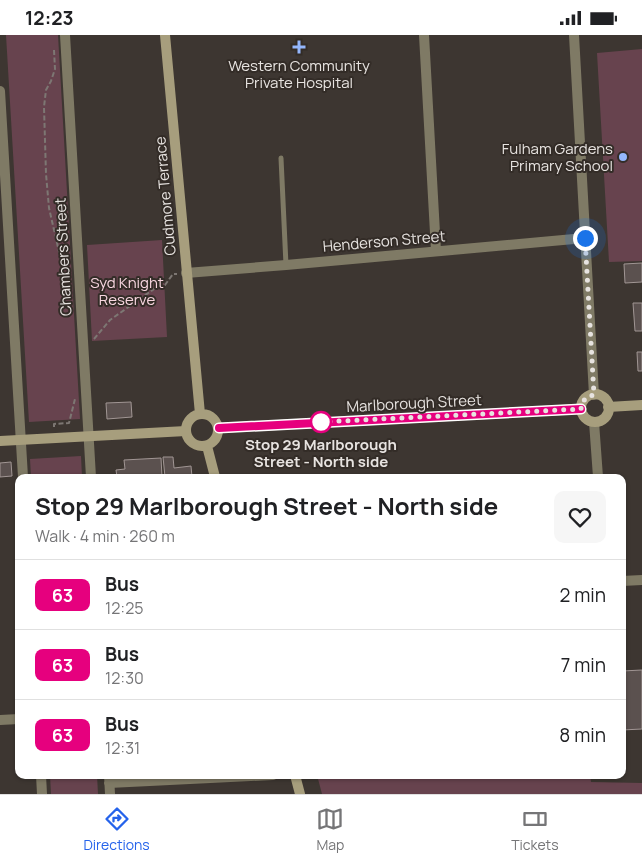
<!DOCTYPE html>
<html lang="en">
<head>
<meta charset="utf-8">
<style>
	:root { --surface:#fff; --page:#f6f6f6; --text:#202124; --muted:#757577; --line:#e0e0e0; --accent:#2563eb }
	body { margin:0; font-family:Manrope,sans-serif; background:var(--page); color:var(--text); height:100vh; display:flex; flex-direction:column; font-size:19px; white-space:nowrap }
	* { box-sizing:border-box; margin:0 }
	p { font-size:16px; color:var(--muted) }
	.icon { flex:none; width:28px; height:28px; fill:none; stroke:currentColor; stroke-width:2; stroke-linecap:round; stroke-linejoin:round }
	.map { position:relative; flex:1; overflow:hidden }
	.drawer { position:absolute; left:15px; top:439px; width:611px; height:305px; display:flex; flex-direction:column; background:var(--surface); border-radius:10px; box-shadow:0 1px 4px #0004 }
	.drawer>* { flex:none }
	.badge { padding:0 10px; border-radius:8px; font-size:18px; line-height:32px }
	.you { position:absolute; width:25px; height:25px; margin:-12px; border:4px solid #fff; border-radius:50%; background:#1a73e8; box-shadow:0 0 0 8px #1a73e833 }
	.map>.badge { position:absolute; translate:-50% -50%; box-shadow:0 0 0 2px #fff }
	.round { display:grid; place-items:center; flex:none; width:52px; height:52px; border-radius:10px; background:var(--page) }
	.summary { display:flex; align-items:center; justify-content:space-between; height:85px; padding:0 20px }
	h1 { font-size:24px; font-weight:700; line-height:38px }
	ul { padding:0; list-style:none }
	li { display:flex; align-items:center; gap:15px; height:70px; padding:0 20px; border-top:1px solid var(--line) }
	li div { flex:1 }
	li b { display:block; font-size:19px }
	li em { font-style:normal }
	li .badge { min-width:55px; font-weight:700; text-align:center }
	.status { display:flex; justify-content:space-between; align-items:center; height:35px; padding:0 25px; background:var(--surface); direction:ltr }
	.status svg { height:14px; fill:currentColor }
	.tab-bar { display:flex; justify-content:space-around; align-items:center; height:70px; border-top:1px solid var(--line); background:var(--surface); font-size:14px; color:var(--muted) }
	.tab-bar a { display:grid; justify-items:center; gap:2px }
	.tab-bar .active { color:var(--accent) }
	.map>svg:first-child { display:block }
	.green { fill:#67434e }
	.building { fill:#5b514f; stroke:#a19694 }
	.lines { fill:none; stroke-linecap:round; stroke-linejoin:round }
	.path { stroke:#7d7773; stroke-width:2; stroke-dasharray:5 2.5; stroke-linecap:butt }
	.lane { stroke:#7f7a65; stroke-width:5 }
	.street { stroke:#7f7a65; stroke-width:10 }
	.secondary { stroke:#a79e7d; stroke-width:10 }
	.line-casing { stroke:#fff; stroke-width:11 }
	.line { stroke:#e6007e; stroke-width:8 }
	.walk { stroke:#e7e3e0; stroke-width:5; stroke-dasharray:0 9 }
	.poi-dot { fill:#94b7fd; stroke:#332c27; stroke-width:2 }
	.stop-dot { fill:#fff; stroke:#e6007e; stroke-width:2.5 }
	.labels { text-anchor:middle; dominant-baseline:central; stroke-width:4; stroke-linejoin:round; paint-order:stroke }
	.poi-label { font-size:15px; fill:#e7e3e0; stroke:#332c27 }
	.street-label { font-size:15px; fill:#e7e3e0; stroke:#332c27 }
	.park-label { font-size:15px; fill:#f8d6e0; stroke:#332c27 }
	.stop-label { font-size:15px; font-weight:bold; fill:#e7e3e0; stroke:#332c27 }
</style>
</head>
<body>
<div class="status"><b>12:23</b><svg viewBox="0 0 49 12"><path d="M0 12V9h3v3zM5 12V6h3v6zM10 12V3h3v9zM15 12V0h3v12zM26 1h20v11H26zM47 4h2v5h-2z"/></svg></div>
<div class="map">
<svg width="642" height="759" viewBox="0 0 642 759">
	<rect width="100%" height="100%" fill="#3d3631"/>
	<path class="green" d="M6,0H58L80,384L29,387Z
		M642,14V226L609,227L597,18Z
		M162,205L167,302L92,306L87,210Z
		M81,421L82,442H31L30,424Z
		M50,740H97L98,759H51Z
		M317,740H590L591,747L642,748V759H322Z"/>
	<path class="building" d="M642,228V247L625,248L624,229Z
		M633,268H642V296H635Z
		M637,317H642V336H638Z
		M131,367L132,382L107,384L106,368Z
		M163,422H173L174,433L191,431L192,442H165Z
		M161,423L162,442H117L116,435L125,434L124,425Z
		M11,427L12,441L0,442V428Z
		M642,635V694L622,695V636Z"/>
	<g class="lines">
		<path class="path" d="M54,15L55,34L51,46L46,55L44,72L46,139L49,173L68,256
			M94,304L110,285L154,254L165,250L173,239H177
			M54,392V389L69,388L75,364"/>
		<path class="lane" d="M281,123L286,230"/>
		<path class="street" d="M65,0L91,442
			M424,0L436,216
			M574,0L594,360
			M0,56L23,442
			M186,238L286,230L585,203
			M594,387L598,442
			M622,546L642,545
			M0,685L19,684
			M41,740L42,759
			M109,740L110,759
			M109,748L273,740"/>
		<path class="secondary" d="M165,0L200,379
			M581 373a14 14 0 1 1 28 0a14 14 0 1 1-28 0Z
			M608,372L642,370
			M186 395a16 16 0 1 1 32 0a16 16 0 1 1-32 0Z
			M219,393L581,374
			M0,406L186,396
			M207,411L215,442
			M295,740L300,759"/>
	</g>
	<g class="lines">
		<defs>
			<path id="line" d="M219,393L581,374"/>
		</defs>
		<use href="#line" class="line-casing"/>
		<use href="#line" class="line"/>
		<path class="walk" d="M321,387L581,374C582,365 586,362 594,360L585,203"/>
	</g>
	<g class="poi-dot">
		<path d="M296.5 4.5h5v5h5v5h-5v5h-5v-5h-5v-5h5z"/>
		<circle cx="623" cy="122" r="5"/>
	</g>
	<circle class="stop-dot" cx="321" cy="387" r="10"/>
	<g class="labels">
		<g class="poi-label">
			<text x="299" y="30">Western Community<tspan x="299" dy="17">Private Hospital</tspan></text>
			<text x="613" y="113" text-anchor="end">Fulham Gardens<tspan x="613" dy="17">Primary School</tspan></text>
		</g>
		<g class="street-label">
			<text transform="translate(165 161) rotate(-95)">Cudmore Terrace</text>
			<text transform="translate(384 206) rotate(-5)">Henderson Street</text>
			<text transform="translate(63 222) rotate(-93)">Chambers Street</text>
			<text transform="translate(414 368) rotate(-3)">Marlborough Street</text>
		</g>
		<g class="park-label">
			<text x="127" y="247">Syd Knight<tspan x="127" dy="17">Reserve</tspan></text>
		</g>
		<g class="stop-label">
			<text x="321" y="409">Stop 29 Marlborough<tspan x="321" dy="17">Street - North side</tspan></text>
		</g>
	</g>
</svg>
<div class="you" style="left:585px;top:203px"></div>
<section class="drawer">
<div class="summary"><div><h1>Stop 29 Marlborough Street - North side</h1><p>Walk · 4 min · 260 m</p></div><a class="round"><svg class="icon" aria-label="heart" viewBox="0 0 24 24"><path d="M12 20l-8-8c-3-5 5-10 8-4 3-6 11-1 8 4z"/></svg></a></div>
<ul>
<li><span class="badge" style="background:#e6007e;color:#fff">63</span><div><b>Bus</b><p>12:25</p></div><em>2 min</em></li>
<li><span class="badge" style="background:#e6007e;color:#fff">63</span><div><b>Bus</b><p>12:30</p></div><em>7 min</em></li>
<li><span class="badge" style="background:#e6007e;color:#fff">63</span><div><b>Bus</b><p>12:31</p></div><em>8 min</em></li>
</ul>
</section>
</div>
<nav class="tab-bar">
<a class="active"><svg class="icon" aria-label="directions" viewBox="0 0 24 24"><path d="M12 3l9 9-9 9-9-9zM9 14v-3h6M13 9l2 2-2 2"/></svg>Directions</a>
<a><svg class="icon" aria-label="map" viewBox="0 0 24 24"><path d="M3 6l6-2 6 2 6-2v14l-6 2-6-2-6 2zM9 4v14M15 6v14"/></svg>Map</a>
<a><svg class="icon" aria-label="tickets" viewBox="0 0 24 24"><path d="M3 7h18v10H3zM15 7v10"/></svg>Tickets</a>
</nav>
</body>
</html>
